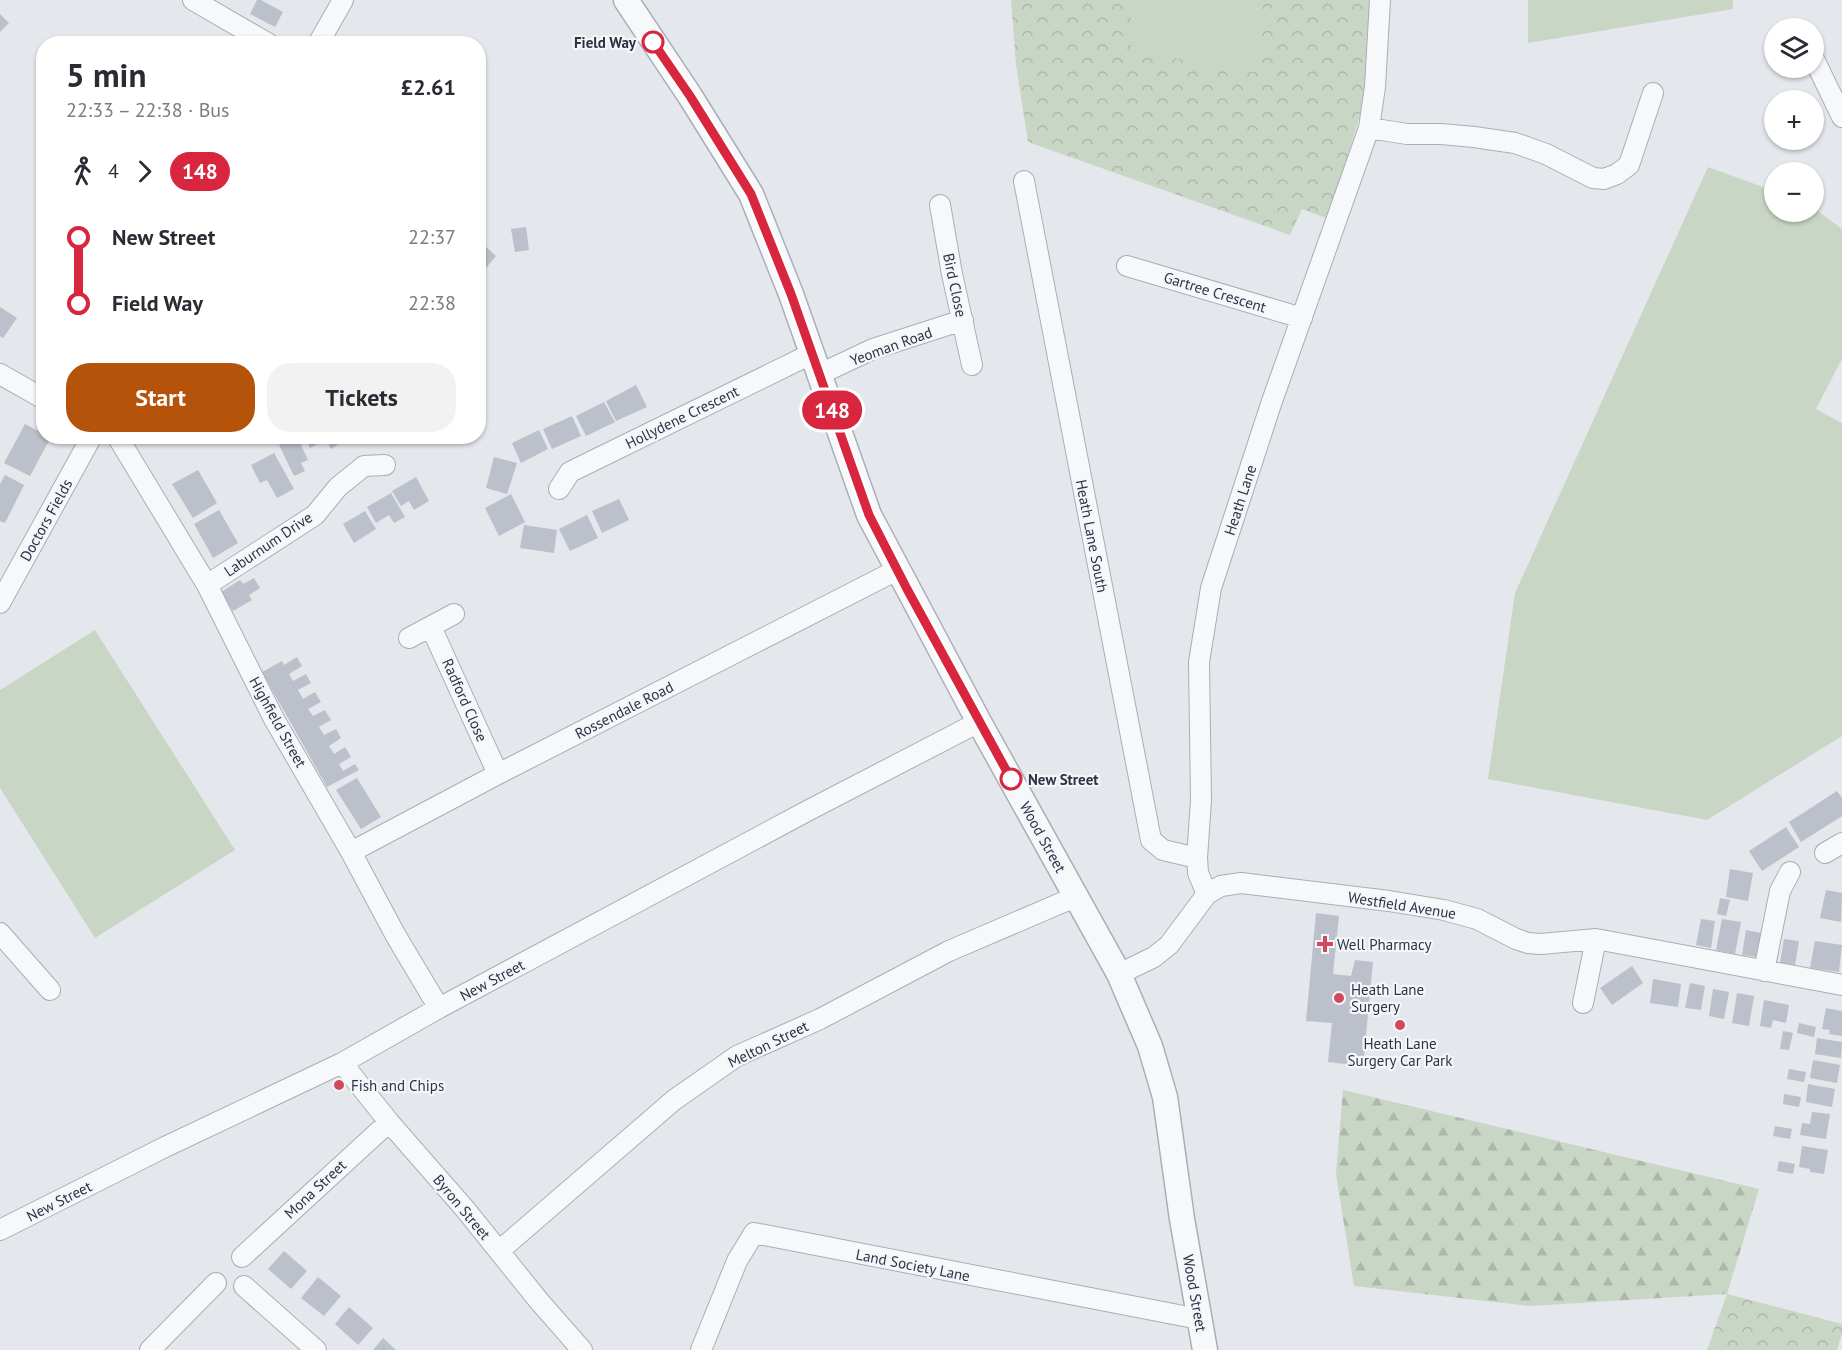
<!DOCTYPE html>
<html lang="en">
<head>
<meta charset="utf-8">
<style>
	:root { --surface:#fff; --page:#f2f2f3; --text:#2b2b33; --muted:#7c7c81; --accent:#b45309 }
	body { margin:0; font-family:"PT Sans",sans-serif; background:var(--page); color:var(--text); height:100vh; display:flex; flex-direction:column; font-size:22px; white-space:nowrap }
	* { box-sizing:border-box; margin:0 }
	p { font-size:20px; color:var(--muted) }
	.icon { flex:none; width:33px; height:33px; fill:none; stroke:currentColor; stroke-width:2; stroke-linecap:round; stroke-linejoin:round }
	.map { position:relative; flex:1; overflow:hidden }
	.side { position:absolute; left:36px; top:36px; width:450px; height:408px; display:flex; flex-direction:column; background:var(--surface); border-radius:24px; box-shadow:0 2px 4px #0004 }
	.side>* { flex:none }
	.badge { padding:0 12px; border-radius:20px; font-size:21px; line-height:39px }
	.tools { position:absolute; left:1764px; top:18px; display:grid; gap:12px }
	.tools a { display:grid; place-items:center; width:60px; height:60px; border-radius:50%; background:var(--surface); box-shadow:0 2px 4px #0004; font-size:30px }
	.map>.badge { position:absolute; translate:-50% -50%; box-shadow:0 0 0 3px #fff }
	.legs { display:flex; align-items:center; gap:9px; height:66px; padding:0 30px; font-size:20px }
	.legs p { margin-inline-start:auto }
	.overview { display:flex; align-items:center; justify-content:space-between; height:102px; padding:0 30px }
	h1 { font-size:33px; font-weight:700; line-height:45px }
	.button { display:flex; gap:12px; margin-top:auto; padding:12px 30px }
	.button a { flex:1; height:69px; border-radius:24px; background:var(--accent); color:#fff; font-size:24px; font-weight:700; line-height:69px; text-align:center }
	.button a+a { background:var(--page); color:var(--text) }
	ul { padding:0 30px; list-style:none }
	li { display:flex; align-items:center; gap:21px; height:66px; font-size:22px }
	li i { display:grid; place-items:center; width:9px; height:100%; margin:0 8px; background:currentColor }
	li i::after { content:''; width:15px; height:15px; margin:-8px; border:4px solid; border-radius:50%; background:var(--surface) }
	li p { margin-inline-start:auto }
	li:first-child i { background:linear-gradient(#0000 50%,currentColor 0) }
	li:last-child i { background:linear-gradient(currentColor 50%,#0000 0) }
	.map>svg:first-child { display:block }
	.forest { fill:url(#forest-firs) }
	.park { fill:url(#park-crowns) }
	.garden { fill:#c9d6c5 }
	.building { fill:#bbc0ca }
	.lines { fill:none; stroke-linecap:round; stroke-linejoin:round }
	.minor-casing { stroke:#a9aeb7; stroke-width:22 }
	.tertiary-casing { stroke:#a9aeb7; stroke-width:27 }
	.minor { stroke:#f7f8fa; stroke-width:20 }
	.tertiary { stroke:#f7f8fa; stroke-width:24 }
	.line-1-casing { stroke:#fff; stroke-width:14 }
	.line-1 { stroke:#d7263d; stroke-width:9 }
	.stop-1-dot { fill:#fff; stroke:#d7263d; stroke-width:3 }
	.poi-dot { fill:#d1495b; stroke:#f4f6f9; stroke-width:2 }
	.labels { text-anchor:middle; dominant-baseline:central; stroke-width:4.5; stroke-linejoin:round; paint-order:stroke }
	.stop-label { font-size:15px; font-weight:bold; fill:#2b3445; stroke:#f4f6f9; text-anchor:end }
	.street-label { font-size:15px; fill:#2b3445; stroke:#f4f6f9 }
	.poi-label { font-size:15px; fill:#2b3445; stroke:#f4f6f9; text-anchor:start }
</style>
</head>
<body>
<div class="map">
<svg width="1842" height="1350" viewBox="0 0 1842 1350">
	<defs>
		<pattern id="forest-firs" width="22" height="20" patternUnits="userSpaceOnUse" patternTransform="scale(1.5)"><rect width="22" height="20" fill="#c9d6c5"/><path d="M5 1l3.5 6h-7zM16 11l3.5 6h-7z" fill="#adb8ab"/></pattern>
		<pattern id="park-crowns" width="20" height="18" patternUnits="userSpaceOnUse" patternTransform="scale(1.5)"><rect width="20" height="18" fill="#c9d6c5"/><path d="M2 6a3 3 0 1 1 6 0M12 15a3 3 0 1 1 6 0" fill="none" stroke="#adb8ab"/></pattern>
	</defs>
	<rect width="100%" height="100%" fill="#e4e7ec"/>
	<path class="forest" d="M1343,1090L1759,1189L1727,1294L1530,1306L1354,1286L1336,1174Z"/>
	<path class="park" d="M1011,0H1372L1369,75L1360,115L1329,219L1302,209L1290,235L1028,142L1016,65Z
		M1727,1294L1842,1324V1333L1837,1350H1707Z"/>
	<path class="garden" d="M1131,0H1263L1261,73L1131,51Z
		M1528,0H1733V9L1528,43Z
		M1708,167L1774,191V212H1814V208L1842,229V359L1816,409L1842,423V736L1707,820L1488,779L1515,593Z
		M95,630L235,850L95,938L0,788V690Z"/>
	<path class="building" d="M257,0H261L283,12L275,27L250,14Z
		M0,14L9,23L0,32Z
		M526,227L529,250L515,252L511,229Z
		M483,244L496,256L481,274L478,272V249Z
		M0,307L17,318L3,338L0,336Z
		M636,385L647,407L616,421L606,401Z
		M604,402L615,422L586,436L576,416Z
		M572,416L581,436L552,449L543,429Z
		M25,424L44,434V436L51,437L30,476L4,463Z
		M539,430L548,449L521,463L512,443Z
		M297,436L308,460L301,463L305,471L294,476L279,445Z
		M304,436H342L344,441L331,449L326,440L310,448Z
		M274,453L294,489L277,498L267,480L260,483L251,465Z
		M494,457L517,463L507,494L486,488Z
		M198,470L217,503L193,518L172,484Z
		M5,475L24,485L5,523L0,521V484Z
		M416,477L429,501L414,510L409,501L401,506L392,491Z
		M391,493L405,517L394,523L389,515L376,523L367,507Z
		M511,494L525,522L499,536L485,508Z
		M619,499L629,520L602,533L592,511Z
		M219,510L238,543L213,558L194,524Z
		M365,511L376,529L354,543L343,524Z
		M587,515L598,538L570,551L559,529Z
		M524,525L557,530L554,553L520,548Z
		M254,578L260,588L249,595L252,600L233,611L221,592L240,580L243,584Z
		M297,657L302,666L289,674L293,681L306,674L311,683L298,690L303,699L315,692L321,702L308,709L313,716L325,710L331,720L319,727L324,735L336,729L341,738L329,746L334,754L345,747L351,757L339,764L343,771L355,764L359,770L327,787L262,672L282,661L284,665Z
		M357,778L381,817L361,829L336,790Z
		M1837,791L1842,798V816L1801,842L1789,822Z
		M1786,827L1799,847L1762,871L1749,851Z
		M1730,869L1753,873L1748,901L1726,897Z
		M1826,890L1842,893L1841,922L1820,918Z
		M1720,898L1730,900L1726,916L1717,914Z
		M1316,913L1339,916L1333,974L1351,976L1355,960L1373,962L1363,1066L1328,1062L1332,1023L1306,1021Z
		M1701,919L1715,921L1711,948L1696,945Z
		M1722,919L1741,922L1735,954L1716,950Z
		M1746,930L1762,933L1758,957L1742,955Z
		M1784,939L1799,941L1795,965L1780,963Z
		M1815,941L1842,945L1839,972L1810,968Z
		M1632,966L1643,983L1612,1005L1600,988Z
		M1653,979L1681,984L1678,1007L1650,1003Z
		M1690,983L1705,986L1701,1010L1685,1008Z
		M1713,989L1729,992L1724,1019L1709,1016Z
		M1737,993L1754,996L1749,1026L1732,1023Z
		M1764,1000L1789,1005L1786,1023L1773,1020L1771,1028L1760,1026Z
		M1826,1008L1842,1011V1036L1829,1034L1830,1030L1822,1029Z
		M1799,1023L1816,1027L1814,1037L1797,1033Z
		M1783,1031L1793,1033L1789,1050L1780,1049Z
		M1817,1038L1842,1042L1841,1058L1815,1054Z
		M1813,1060L1840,1065L1837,1083L1810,1078Z
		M1789,1069L1806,1072L1804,1082L1787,1079Z
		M1808,1084L1835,1089L1832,1107L1806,1102Z
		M1784,1094L1801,1097L1799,1107L1783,1104Z
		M1812,1112L1830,1114L1826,1139L1800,1135L1802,1123L1810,1124Z
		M1775,1126L1792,1129L1790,1139L1773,1136Z
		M1802,1146L1828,1150L1824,1174L1810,1172V1169L1799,1167Z
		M1779,1161L1795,1164L1793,1174L1777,1171Z
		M284,1251L307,1271L291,1289L268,1269Z
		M318,1277L341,1296L324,1316L301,1298Z
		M349,1307L373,1328L358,1345L335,1324Z
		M383,1338L394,1348L396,1350H373Z"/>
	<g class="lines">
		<defs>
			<path id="minor" d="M193,0L269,44
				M318,44L343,0
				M1814,59L1842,117
				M1369,128L1407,134H1441L1474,137L1515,143L1546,154L1593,178L1604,179L1617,174L1629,165L1653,93
				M1024,181L1151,840L1163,850L1197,858
				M940,205L952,274L972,365
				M1127,266L1302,318
				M0,374L44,399
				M820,374L873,349L963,320
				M117,436L207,585L274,719L351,852L396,936L439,1008
				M559,489L570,472L811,354
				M207,585L315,515L338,487L364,466L385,465
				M0,603L92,436
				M431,627L498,774
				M409,638L454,614
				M351,852L498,774L897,570
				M1825,853L1842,843
				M1207,894L1221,886L1241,883L1389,901L1444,910L1477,919L1516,939L1528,943L1541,944L1596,939L1842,985
				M0,933L50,990
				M1764,971L1780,891L1790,872
				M1119,974L1154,957L1169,945L1207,894L1198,873L1197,858L1201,800L1199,662L1211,588L1271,404L1369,128L1375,87L1380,0
				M1583,1003L1596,939
				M342,1063L389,1122L465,1209L539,1301L582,1350
				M0,1230L165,1147L342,1063L439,1008L811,809L979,722
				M499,1251L674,1100L737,1056L820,1019L949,951L1075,897
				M242,1257L389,1122
				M244,1286L316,1350
				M150,1350L216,1283
				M701,1350L737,1261L754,1233L1199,1319"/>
			<path id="tertiary" d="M626,0L690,96L751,194L791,294L869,515L979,722L1119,974L1150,1046L1165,1097L1182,1219L1205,1350"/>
		</defs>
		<use href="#minor" class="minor-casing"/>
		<use href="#tertiary" class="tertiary-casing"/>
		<use href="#minor" class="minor"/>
		<use href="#tertiary" class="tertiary"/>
	</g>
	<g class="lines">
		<defs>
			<path id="line-1" d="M653,42L690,96L751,194L791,294L869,515L907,589L1011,779"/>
		</defs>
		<use href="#line-1" class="line-1-casing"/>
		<use href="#line-1" class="line-1"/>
	</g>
	<g class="stop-1-dot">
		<circle cx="653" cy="42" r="10"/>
		<circle cx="1011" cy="779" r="10"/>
	</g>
	<g class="poi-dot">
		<path d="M1322 935h6v6h6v6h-6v6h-6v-6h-6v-6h6z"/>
		<circle cx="1339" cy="998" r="6"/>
		<circle cx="1400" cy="1025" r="6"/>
		<circle cx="339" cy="1085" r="6"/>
	</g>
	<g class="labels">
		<g class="stop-label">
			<text x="636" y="42">Field Way</text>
			<text x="1028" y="779" text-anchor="start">New Street</text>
		</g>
		<g class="street-label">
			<text transform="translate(955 285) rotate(78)">Bird Close</text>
			<text transform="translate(1215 292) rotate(17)">Gartree Crescent</text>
			<text transform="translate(891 346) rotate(-20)">Yeoman Road</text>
			<text transform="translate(682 417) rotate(-26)">Hollydene Crescent</text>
			<text transform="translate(1240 500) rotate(-72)">Heath Lane</text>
			<text transform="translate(46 520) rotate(-61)">Doctors Fields</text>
			<text transform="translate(1092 536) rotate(79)">Heath Lane South</text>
			<text transform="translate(268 544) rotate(-34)">Laburnum Drive</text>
			<text transform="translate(465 700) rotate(66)">Radford Close</text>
			<text transform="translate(624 710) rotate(-27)">Rossendale Road</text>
			<text transform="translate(278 722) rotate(61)">Highfield Street</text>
			<text transform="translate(1043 837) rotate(61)">Wood Street</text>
			<text transform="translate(1402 905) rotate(9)">Westfield Avenue</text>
			<text transform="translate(492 980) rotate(-28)">New Street</text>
			<text transform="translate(768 1044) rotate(-26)">Melton Street</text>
			<text transform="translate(315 1189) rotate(-43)">Mona Street</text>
			<text transform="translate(59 1201) rotate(-27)">New Street</text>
			<text transform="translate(462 1207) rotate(50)">Byron Street</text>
			<text transform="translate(913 1265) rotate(11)">Land Society Lane</text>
			<text transform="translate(1195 1293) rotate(80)">Wood Street</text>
		</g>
		<g class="poi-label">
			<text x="1337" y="944">Well Pharmacy</text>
			<text x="1351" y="989">Heath Lane<tspan x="1351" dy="17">Surgery</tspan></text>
			<text x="1400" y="1043" text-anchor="middle">Heath Lane<tspan x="1400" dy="17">Surgery Car Park</tspan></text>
			<text x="351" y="1085">Fish and Chips</text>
		</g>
	</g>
</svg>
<div class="tools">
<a><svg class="icon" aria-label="layers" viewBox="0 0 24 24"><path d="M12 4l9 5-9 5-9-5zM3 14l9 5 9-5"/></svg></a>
<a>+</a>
<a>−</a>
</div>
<b class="badge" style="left:832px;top:410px;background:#d7263d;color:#fff">148</b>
<section class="side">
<div class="overview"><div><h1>5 min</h1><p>22:33 – 22:38 · Bus</p></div><b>£2.61</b></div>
<div class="legs"><svg class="icon" aria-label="walk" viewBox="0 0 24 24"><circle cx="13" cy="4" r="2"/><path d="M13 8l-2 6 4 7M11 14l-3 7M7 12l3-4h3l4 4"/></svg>4<svg class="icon" aria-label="forward" viewBox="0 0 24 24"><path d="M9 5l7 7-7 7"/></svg><b class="badge" style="background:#d7263d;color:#fff">148</b></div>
<ul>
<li><i style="color:#d7263d"></i><b>New Street</b><p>22:37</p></li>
<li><i style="color:#d7263d"></i><b>Field Way</b><p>22:38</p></li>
</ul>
<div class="button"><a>Start</a><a>Tickets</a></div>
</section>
</div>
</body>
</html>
